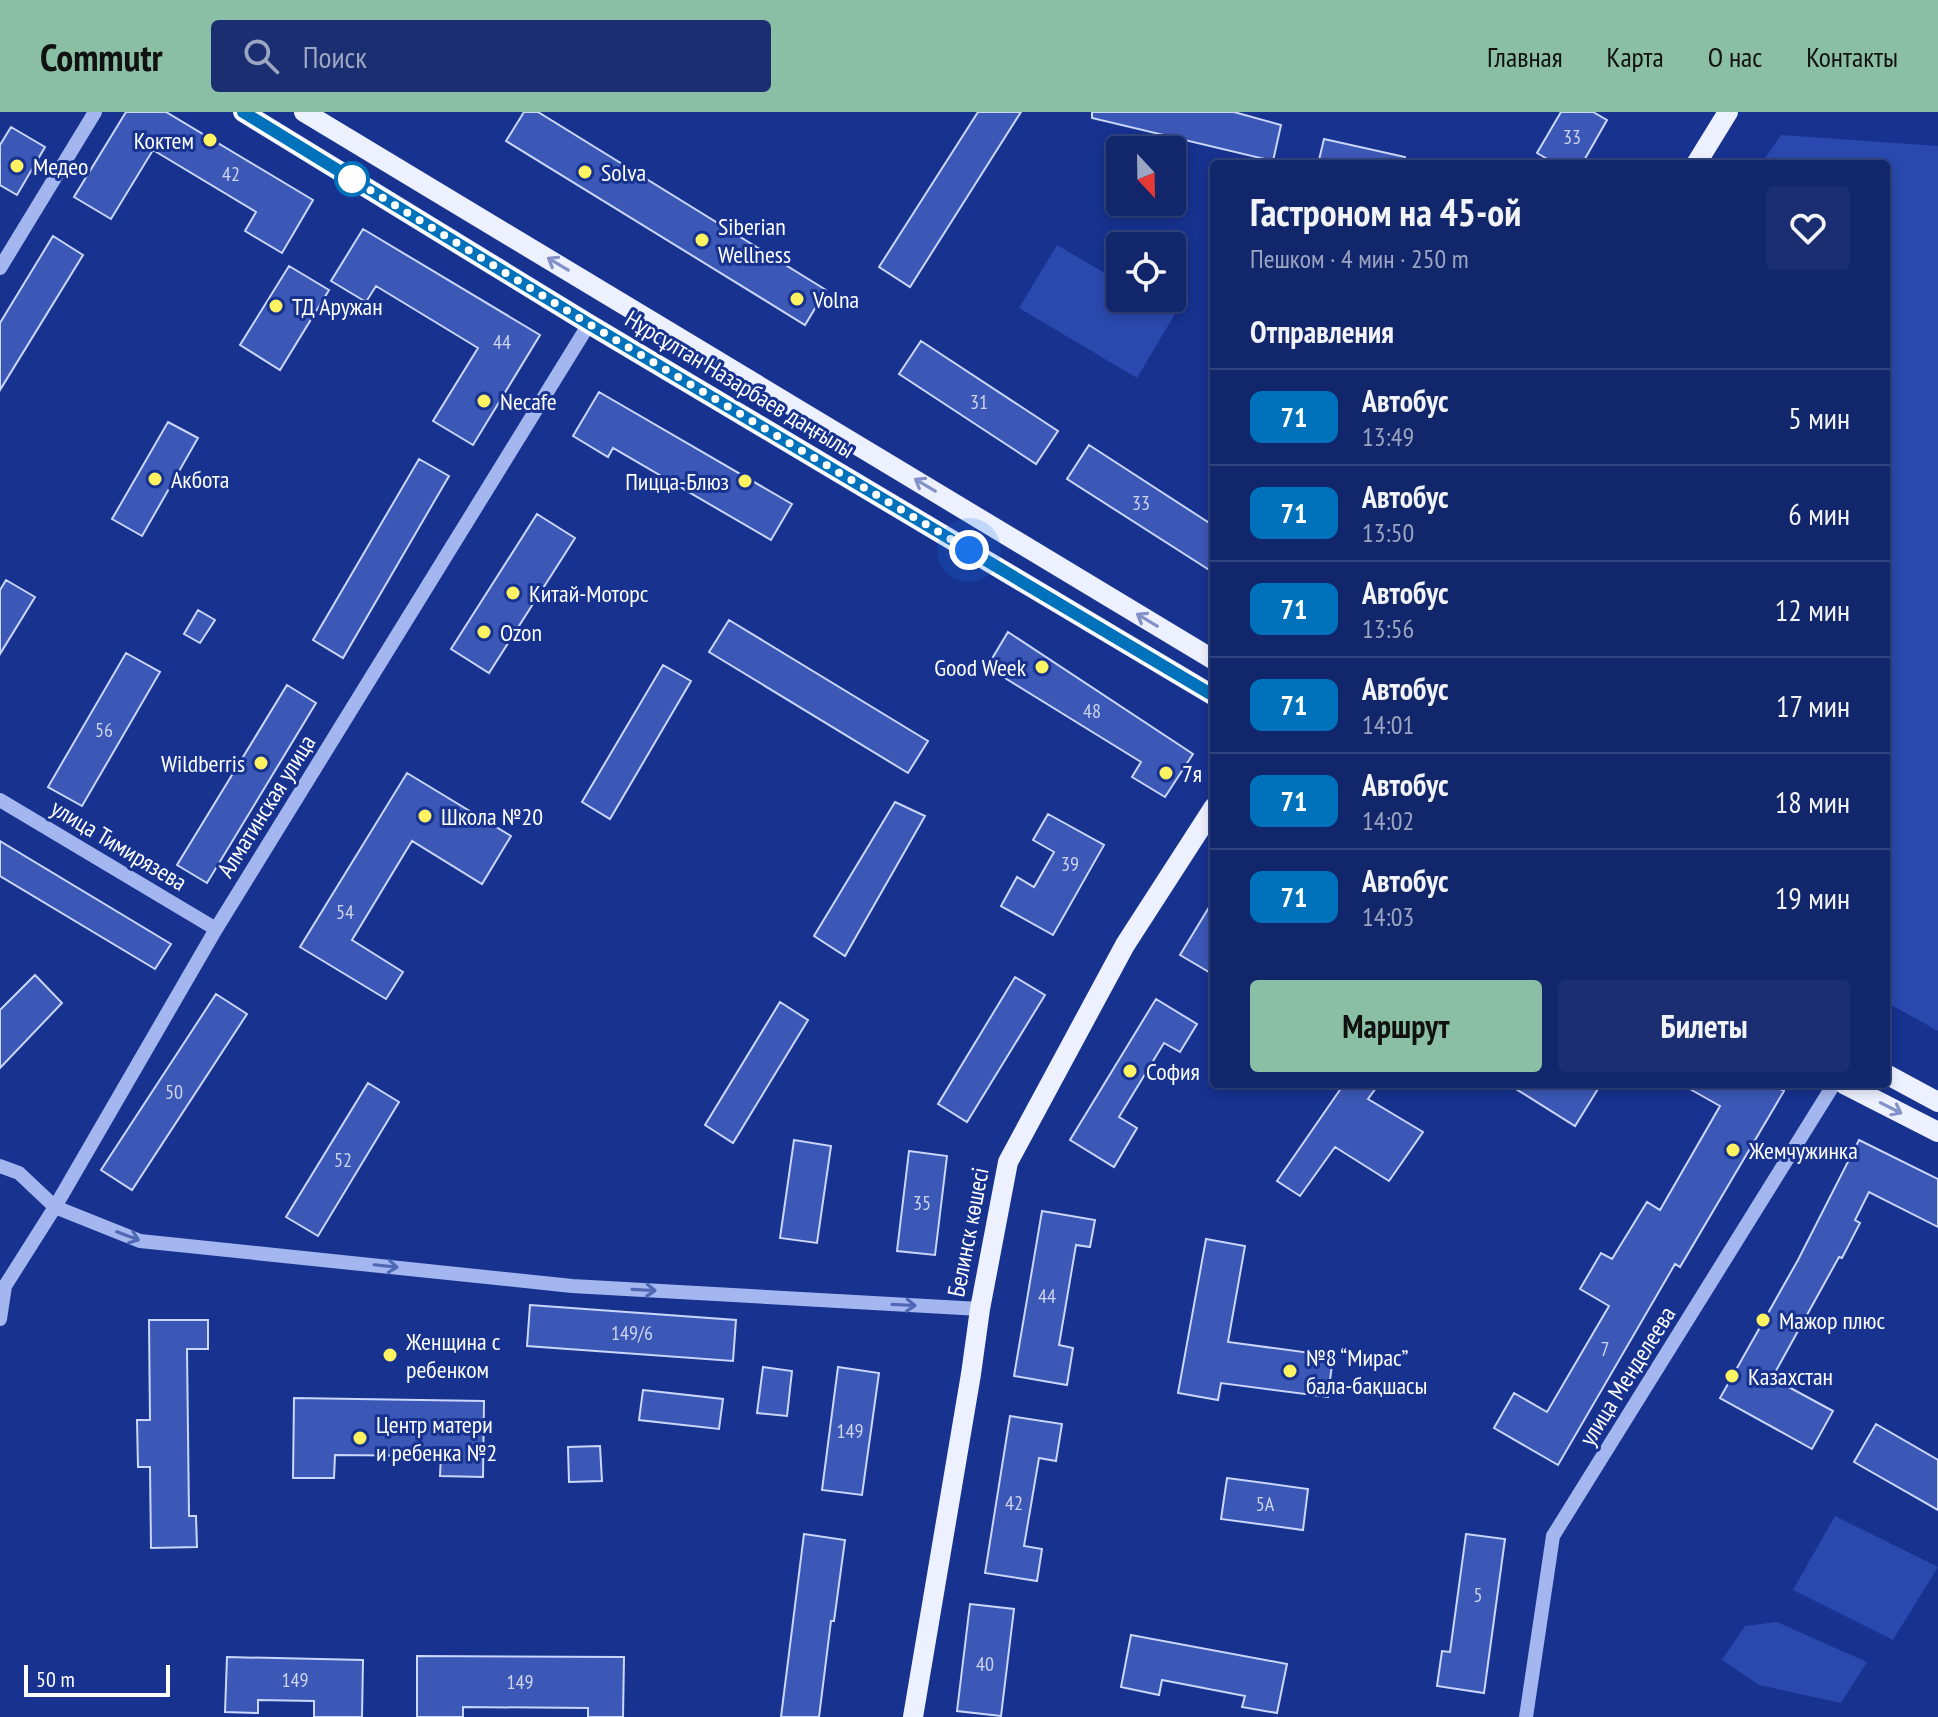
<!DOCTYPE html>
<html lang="ru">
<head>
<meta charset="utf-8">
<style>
	:root { --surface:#11266b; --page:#1a2e71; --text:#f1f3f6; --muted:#9ca5c1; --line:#30437e; --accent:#8abfa5 }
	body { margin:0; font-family:"PT Sans Narrow",sans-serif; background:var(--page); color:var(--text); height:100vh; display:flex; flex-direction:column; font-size:30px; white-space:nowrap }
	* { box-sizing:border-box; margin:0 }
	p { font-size:26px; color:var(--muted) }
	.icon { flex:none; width:44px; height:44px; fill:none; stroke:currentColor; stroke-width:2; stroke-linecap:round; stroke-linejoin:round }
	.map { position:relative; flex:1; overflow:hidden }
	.side { position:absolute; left:1210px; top:48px; width:680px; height:928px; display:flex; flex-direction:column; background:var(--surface); border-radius:8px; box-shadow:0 4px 12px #0003,0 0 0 2px var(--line) }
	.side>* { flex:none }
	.badge { padding:0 16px; border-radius:12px; font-size:28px; line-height:52px }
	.needle { width:52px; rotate:158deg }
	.tools { position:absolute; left:1106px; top:24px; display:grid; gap:16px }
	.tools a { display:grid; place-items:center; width:80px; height:80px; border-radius:8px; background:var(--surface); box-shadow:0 4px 12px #0003,0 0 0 2px var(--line); font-size:40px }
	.scale { position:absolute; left:24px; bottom:20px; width:146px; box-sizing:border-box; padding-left:8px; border:4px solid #fff; border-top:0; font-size:22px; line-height:28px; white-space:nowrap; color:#fff; -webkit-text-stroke:6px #17328f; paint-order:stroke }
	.you { position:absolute; width:40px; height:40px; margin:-20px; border:6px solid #fff; border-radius:50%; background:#1a73e8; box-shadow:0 0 0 12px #1a73e833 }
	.map>.badge { position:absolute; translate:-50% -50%; box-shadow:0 0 0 4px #fff }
	h2 { padding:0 40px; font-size:30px; line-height:72px }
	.round { display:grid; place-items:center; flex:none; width:84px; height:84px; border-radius:8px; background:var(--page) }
	.overview { display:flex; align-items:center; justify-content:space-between; height:136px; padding:0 40px }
	h1 { font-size:38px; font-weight:600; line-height:60px }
	.button { display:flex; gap:16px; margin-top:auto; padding:16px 40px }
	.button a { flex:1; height:92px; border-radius:8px; background:var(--accent); color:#111; font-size:32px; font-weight:600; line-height:92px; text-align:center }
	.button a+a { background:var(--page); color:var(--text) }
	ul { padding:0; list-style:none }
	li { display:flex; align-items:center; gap:24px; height:96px; padding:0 40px; border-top:2px solid var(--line) }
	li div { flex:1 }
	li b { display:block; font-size:30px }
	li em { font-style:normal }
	li .badge { min-width:88px; font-weight:700; text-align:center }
	header { display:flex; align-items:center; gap:48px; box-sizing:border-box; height:112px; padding:0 40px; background:var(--accent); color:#111 }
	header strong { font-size:38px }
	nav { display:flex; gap:44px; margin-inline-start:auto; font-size:28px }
	.search { width:560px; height:72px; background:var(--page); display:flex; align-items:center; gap:20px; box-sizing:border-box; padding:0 28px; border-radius:8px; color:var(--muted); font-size:30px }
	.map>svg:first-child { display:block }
	.green { fill:#2a49ae }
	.building { fill:#3c58b6; stroke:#cad6fb; stroke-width:2 }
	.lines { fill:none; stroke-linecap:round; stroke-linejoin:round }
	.minor { stroke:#a4b6ef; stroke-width:14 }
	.major { stroke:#ecf0ff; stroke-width:20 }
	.oneway { stroke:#8291c7 }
	.oneway2 { stroke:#4f67b5 }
	.line-casing { stroke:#fff; stroke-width:18 }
	.line { stroke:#0072bc; stroke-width:12 }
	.walk { stroke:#fff; stroke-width:8; stroke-dasharray:0 14.4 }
	.poi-dot { fill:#fff362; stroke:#17328f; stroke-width:3 }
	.stop-dot { fill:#fff; stroke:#0072bc; stroke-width:4 }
	.labels { text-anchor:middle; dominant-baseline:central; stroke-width:6; stroke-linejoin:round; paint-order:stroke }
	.number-label { font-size:20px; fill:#ced5ed }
	.poi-label { font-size:24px; fill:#fff; stroke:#17328f; text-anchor:start }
	.street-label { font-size:24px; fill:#fff; stroke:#17328f }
</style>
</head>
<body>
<header>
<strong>Commutr</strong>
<div class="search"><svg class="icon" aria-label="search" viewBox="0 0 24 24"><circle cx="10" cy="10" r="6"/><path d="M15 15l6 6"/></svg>Поиск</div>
<nav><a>Главная</a><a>Карта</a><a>О нас</a><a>Контакты</a></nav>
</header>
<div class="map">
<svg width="1938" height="1605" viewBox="0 0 1938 1605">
	<rect width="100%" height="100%" fill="#17328f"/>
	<path class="green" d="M1781,23L1938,34V919L1886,890V52H1761Z
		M1057,133L1120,170V186H1147L1175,202L1137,266L1019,196Z
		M1835,1404L1938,1455L1893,1528L1793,1478Z
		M1777,1510L1867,1550L1841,1591L1759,1573L1722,1548L1745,1514Z"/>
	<path class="building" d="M126,0H166L313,88L282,141L245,119L256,100L153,38L111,107L74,85Z
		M524,0H538L826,178L805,213L506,29Z
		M978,0H1021L910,175L879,155Z
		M1092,0H1234L1281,13L1273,49L1092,6Z
		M1561,0H1593L1607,8L1582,52H1556L1537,41Z
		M11,15L45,35L17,83L0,73V33Z
		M1324,27L1405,45L1404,52H1318Z
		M363,117L540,223L473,333L433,309L478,236L376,174L366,190L331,169Z
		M53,124L83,143L0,278V211Z
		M289,154L329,178L280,258L240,233Z
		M921,229L1058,319L1036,352L899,262Z
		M599,280L792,392L771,428L613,336L608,345L573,324Z
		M168,310L198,326L142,424L112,407Z
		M1089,333L1214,414V461L1067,367Z
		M419,347L449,364L343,546L313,528Z
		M537,402L575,426L489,561L451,537Z
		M6,468L35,485L0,542V478Z
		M198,498L215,508L200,531L184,522Z
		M729,508L928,629L908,661L709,540Z
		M1008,520L1193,642L1165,685L1132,665L1141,650L987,555Z
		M126,541L160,560L82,694L48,675Z
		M663,553L691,569L610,707L582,690Z
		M287,573L316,591L207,771L177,753Z
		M407,661L511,724L482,772L412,729L352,828L403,860L386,887L300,835Z
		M895,690L925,704L845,844L814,824Z
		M1048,702L1104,733L1053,823L1001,794L1017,765L1034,775L1054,740L1033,728Z
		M0,729L171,832L155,857L0,764Z
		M1214,787V863L1180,843Z
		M35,863L62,891L0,956V898Z
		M1015,865L1045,883L967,1010L938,992Z
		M216,882L247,902L132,1078L101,1058Z
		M1156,887L1197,912L1180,940L1164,931L1119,1005L1137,1016L1114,1055L1070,1028Z
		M780,890L808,908L733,1031L705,1013Z
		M368,971L399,990L318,1124L286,1105Z
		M1344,972H1379L1368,987L1423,1020L1389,1069L1335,1035L1300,1084L1277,1069Z
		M1508,972H1601L1575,1014Z
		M1681,972H1771L1784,979L1680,1155L1675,1152L1558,1353L1494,1316L1514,1281L1547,1300L1609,1194L1580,1177L1601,1141L1612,1147L1647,1090L1660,1098L1720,994Z
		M794,1028L831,1034L817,1131L780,1126Z
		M1859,1028L1938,1067V1115L1869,1080L1855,1108L1860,1111L1842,1146L1839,1145L1772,1266L1833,1299L1812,1337L1720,1286L1798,1148Z
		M909,1039L947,1044L935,1143L897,1139Z
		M1042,1099L1095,1108L1090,1135L1076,1133L1059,1233L1073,1236L1067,1273L1014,1264Z
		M1206,1127L1245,1134L1228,1230L1333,1244L1328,1285L1221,1271L1218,1288L1178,1281Z
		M530,1193L736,1208L733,1249L527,1234Z
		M149,1208H208V1237H187L189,1404H196L197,1435L151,1436L150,1355H138L137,1308H150Z
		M763,1255L792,1259L787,1304L757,1301Z
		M838,1255L879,1261L862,1383L822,1378Z
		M643,1278L723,1287L719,1317L639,1308Z
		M294,1286L484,1289L483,1365L440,1364L441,1344L335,1343L334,1366H293Z
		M1010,1304L1062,1312L1056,1349L1039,1346L1024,1434L1042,1437L1037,1469L985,1461Z
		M1876,1312L1938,1348V1398L1854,1350Z
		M600,1334L602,1369L569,1370L568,1335Z
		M1227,1366L1308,1377L1303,1418L1221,1407Z
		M804,1422L845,1428L834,1509H831L819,1605H781Z
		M1466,1422L1505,1427L1484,1581L1437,1574L1442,1539L1450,1540Z
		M970,1492L1014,1497L1001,1604L957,1599Z
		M1131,1523L1287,1552L1277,1601L1242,1595L1245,1584L1162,1568L1159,1583L1121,1575Z
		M417,1544L624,1545L623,1605H588V1596L463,1595V1605H417Z
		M227,1545L363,1548L362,1605H314V1589L258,1588V1601L225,1600Z"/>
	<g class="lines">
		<path class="minor" d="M0,156L95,0
			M0,688L216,817
			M0,1054L19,1061L55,1095L140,1129L572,1174L980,1197
			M0,1207L5,1174L55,1095L216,817L589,212
			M1526,1605L1553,1424L1834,972"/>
		<path class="major" d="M243,0L589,212L1214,584
			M304,0L1214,548
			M1696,52L1728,0
			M1886,962L1938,990
			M1844,972L1938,1020
			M913,1605L971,1262L980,1197L1008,1050L1125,833L1214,695"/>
	</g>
	<defs><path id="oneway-shaft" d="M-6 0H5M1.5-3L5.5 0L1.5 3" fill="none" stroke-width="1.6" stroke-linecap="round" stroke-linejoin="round" transform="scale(2)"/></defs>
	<g class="oneway">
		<use href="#oneway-shaft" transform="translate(558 152) rotate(-149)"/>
		<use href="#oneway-shaft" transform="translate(925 373) rotate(-149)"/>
		<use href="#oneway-shaft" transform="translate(1147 508) rotate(-149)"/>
		<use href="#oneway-shaft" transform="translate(1891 996) rotate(27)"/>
	</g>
	<g class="oneway2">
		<use href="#oneway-shaft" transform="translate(128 1124) rotate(21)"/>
		<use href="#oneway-shaft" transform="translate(386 1154) rotate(6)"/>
		<use href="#oneway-shaft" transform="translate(644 1178) rotate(3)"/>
		<use href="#oneway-shaft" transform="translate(904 1193) rotate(3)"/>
	</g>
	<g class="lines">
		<defs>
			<path id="line" d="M243,0L589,212L1214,584"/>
		</defs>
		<use href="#line" class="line-casing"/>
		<use href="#line" class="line"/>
		<path class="walk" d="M352,67L349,65L589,212L969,438"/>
	</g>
	<g class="poi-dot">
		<circle cx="210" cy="28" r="8"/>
		<circle cx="17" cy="54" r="8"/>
		<circle cx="585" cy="60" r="8"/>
		<circle cx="702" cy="128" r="8"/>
		<circle cx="797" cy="187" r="8"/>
		<circle cx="276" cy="194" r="8"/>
		<circle cx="484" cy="289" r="8"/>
		<circle cx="155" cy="367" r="8"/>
		<circle cx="745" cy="369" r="8"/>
		<circle cx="513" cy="481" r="8"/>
		<circle cx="484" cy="520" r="8"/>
		<circle cx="1042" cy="555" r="8"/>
		<circle cx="261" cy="651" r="8"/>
		<circle cx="1166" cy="661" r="8"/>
		<circle cx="425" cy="704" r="8"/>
		<circle cx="1130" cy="959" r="8"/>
		<circle cx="1733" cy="1038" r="8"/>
		<circle cx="1763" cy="1208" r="8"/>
		<circle cx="390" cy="1243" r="8"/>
		<circle cx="1290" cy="1259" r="8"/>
		<circle cx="1732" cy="1264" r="8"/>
		<circle cx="360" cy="1326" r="8"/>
	</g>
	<circle class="stop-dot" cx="352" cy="67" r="16"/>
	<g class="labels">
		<g class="number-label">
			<text x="1572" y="25">33</text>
			<text x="231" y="62">42</text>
			<text x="502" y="230">44</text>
			<text x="979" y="290">31</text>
			<text x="1141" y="391">33</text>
			<text x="1092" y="599">48</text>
			<text x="104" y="618">56</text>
			<text x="1070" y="752">39</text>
			<text x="345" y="800">54</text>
			<text x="174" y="980">50</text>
			<text x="343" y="1048">52</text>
			<text x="922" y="1091">35</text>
			<text x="1047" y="1184">44</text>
			<text x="632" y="1221">149/6</text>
			<text x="1605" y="1237">7</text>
			<text x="850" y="1319">149</text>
			<text x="1014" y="1391">42</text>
			<text x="1265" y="1392">5А</text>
			<text x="1478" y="1483">5</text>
			<text x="985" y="1552">40</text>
			<text x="295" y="1568">149</text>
			<text x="520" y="1570">149</text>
		</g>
		<g class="poi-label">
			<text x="194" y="28" text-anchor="end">Коктем</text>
			<text x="33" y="54">Медео</text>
			<text x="601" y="60">Solva</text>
			<text x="718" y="114">Siberian<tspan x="718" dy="28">Wellness</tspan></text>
			<text x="813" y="187">Volna</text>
			<text x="292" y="194">ТД Аружан</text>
			<text x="500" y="289">Necafe</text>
			<text x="171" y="367">Акбота</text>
			<text x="729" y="369" text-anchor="end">Пицца-Блюз</text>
			<text x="529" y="481">Китай-Моторс</text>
			<text x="500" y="520">Ozon</text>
			<text x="1026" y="555" text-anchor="end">Good Week</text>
			<text x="245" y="651" text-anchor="end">Wildberris</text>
			<text x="1182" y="661">7я</text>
			<text x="441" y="704">Школа №20</text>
			<text x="1146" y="959">София</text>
			<text x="1749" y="1038">Жемчужинка</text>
			<text x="1779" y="1208">Мажор плюс</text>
			<text x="406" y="1229">Женщина с<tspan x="406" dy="28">ребенком</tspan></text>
			<text x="1306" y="1245">№8 “Мирас”<tspan x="1306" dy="28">бала-бақшасы</tspan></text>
			<text x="1748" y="1264">Казахстан</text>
			<text x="376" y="1312">Центр матери<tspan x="376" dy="28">и ребенка №2</tspan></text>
		</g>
		<g class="street-label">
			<text transform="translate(740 272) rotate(31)">Нұрсұлтан Назарбаев даңғылы</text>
			<text transform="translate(266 694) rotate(-58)">Алматинская улица</text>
			<text transform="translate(119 733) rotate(31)">улица Тимирязева</text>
			<text transform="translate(968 1120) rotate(-79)">Белинск көшесі</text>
			<text transform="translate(1627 1264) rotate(-58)">улица Менделеева</text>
		</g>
	</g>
</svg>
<div class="tools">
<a><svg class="needle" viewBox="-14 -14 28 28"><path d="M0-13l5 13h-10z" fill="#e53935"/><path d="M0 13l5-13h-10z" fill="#9ca5c1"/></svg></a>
<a><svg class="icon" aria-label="locate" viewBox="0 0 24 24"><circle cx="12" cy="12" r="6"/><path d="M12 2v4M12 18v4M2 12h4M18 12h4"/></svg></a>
</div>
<div class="scale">50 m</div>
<div class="you" style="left:969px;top:438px"></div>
<section class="side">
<div class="overview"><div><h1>Гастроном на 45-ой</h1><p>Пешком · 4 мин · 250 m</p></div><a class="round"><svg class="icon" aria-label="heart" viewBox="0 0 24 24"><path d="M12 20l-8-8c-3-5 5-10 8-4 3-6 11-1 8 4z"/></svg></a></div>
<h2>Отправления</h2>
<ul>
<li><span class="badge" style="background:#0072bc;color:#fff">71</span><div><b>Автобус</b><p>13:49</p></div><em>5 мин</em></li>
<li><span class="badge" style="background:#0072bc;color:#fff">71</span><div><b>Автобус</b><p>13:50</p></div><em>6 мин</em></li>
<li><span class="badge" style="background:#0072bc;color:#fff">71</span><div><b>Автобус</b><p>13:56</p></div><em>12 мин</em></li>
<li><span class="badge" style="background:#0072bc;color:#fff">71</span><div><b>Автобус</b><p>14:01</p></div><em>17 мин</em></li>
<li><span class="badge" style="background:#0072bc;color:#fff">71</span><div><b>Автобус</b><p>14:02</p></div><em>18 мин</em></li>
<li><span class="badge" style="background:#0072bc;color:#fff">71</span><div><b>Автобус</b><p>14:03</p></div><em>19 мин</em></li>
</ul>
<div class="button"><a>Маршрут</a><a>Билеты</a></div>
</section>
</div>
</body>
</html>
